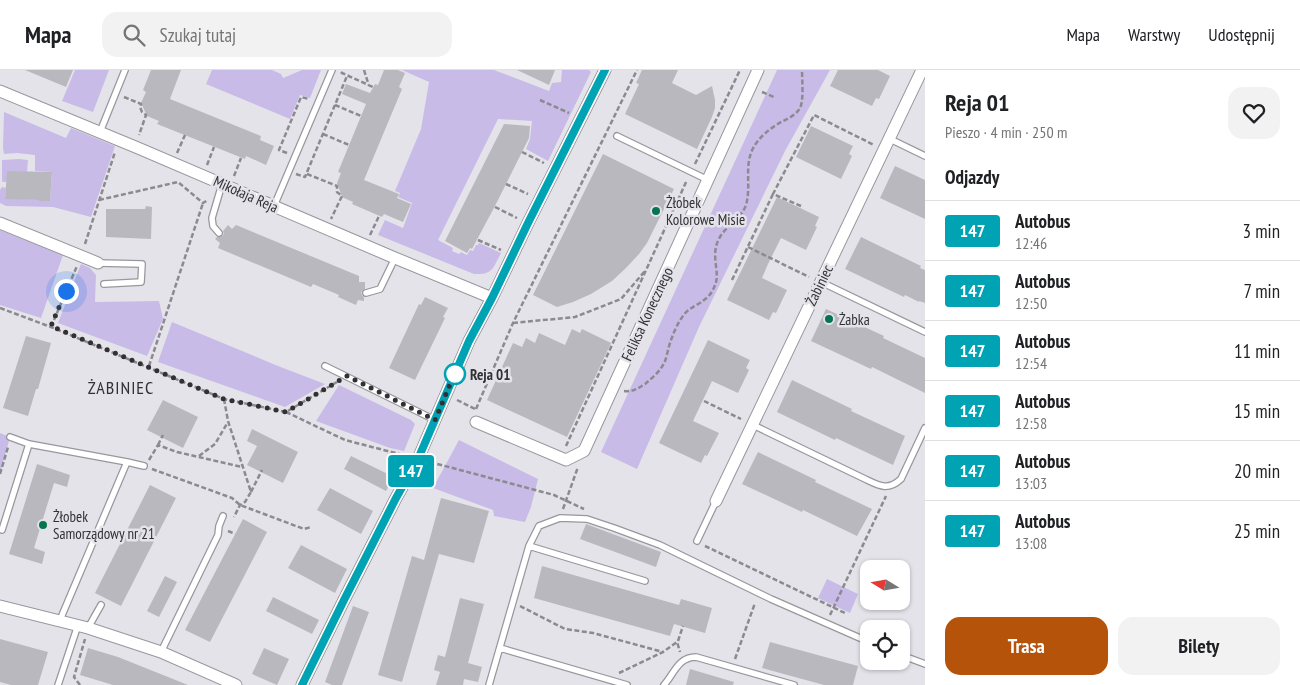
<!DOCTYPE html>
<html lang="pl">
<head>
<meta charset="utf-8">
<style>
	:root { --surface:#fff; --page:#f2f2f2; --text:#202124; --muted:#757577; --line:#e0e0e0; --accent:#b45309 }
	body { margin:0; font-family:"PT Sans Narrow",sans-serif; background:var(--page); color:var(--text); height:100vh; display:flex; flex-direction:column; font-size:19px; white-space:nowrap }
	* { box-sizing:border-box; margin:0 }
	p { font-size:16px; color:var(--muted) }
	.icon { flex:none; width:28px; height:28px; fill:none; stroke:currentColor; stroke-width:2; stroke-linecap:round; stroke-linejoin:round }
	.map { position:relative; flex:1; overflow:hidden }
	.drawer { display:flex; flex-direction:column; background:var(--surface); width:375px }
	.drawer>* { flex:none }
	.badge { padding:0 10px; border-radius:4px; font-size:18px; line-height:32px }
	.needle { width:32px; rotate:281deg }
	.controls { position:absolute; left:860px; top:490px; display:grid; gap:10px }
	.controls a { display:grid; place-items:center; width:50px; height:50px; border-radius:10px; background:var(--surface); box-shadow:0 1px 4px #0004; font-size:25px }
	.you { position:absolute; width:25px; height:25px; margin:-12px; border:4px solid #fff; border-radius:50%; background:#1a73e8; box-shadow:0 0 0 8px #1a73e833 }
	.map>.badge { position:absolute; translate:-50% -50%; box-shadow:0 0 0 2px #fff }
	h2 { padding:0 20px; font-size:19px; line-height:45px }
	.round { display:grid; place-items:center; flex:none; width:52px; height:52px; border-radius:15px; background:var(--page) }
	.headline { display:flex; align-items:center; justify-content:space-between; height:85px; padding:0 20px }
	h1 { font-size:24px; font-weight:800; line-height:38px }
	.action { display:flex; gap:10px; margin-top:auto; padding:10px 20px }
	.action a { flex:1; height:58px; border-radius:15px; background:var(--accent); color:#fff; font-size:20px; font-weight:800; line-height:58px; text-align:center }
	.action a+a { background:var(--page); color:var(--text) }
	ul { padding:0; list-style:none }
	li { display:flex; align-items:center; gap:15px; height:60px; padding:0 20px; border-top:1px solid var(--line) }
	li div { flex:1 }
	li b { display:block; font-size:19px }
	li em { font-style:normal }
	li .badge { min-width:55px; font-weight:700; text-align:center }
	header { display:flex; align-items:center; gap:30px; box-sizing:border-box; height:70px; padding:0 25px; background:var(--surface); border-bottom:1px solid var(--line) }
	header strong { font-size:24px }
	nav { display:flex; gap:28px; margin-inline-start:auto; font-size:18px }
	.search { width:350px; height:45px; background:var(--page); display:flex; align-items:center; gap:12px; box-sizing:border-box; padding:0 18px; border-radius:15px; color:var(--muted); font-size:19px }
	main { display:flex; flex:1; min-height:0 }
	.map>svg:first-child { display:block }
	.green { fill:#c9bbe7 }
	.building { fill:#bab8bf }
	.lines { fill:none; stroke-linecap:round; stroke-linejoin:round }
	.service-casing { stroke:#98979d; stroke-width:8 }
	.minor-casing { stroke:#98979d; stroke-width:13 }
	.path { stroke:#8b8a8f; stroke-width:2.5; stroke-dasharray:5 2.5; stroke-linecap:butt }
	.service { stroke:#fff; stroke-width:5.5 }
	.minor { stroke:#fff; stroke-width:11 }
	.line-casing { stroke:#fff; stroke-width:11 }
	.line { stroke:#00a3b4; stroke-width:8 }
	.walk { stroke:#313033; stroke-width:5; stroke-dasharray:0 9 }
	.poi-dot { fill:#04754f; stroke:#e5e3ea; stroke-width:2 }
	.stop-dot { fill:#fff; stroke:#00a3b4; stroke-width:2.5 }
	.labels { text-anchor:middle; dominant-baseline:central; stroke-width:5; stroke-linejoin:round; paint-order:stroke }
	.street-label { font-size:15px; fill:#313033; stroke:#e5e3ea }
	.poi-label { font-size:15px; fill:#313033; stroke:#e5e3ea; text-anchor:start }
	.stop-label { font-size:15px; font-weight:bold; fill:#313033; stroke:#e5e3ea; text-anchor:start }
	.quarter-label { font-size:18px; letter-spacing:1px; fill:#313033; stroke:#e5e3ea }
</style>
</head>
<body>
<header>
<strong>Mapa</strong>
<div class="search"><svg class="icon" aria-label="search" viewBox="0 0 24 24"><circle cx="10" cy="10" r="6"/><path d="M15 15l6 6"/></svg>Szukaj tutaj</div>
<nav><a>Mapa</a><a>Warstwy</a><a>Udostępnij</a></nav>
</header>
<main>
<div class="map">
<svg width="925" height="615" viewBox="0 0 925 615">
	<rect width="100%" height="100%" fill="#e5e3ea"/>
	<path class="green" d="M75,0H109L93,42L62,31Z
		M212,0H272L281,4L283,8L302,0H321L310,28L300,25L290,49L206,14Z
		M402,0H494L549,21L552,13L561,12L562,0H589L591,2L548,91L526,79L530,69L532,51L498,49L438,170L453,178L452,181L459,184L461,182L467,185L470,180L473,181L476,175H478L479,173L501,183C493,198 493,205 474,204L378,165L385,150L403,158L412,133L398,127L400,123L395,121L421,59L429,12Z
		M777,0H830L785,81L699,257L637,399L601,382Z
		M4,42L66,68L71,58L115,76L91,147L53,137L6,136L0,133V120L2,117L6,118L5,128L39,130V131H50L52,102L35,101V85L17,83L4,84L3,78Z
		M19,89L28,90L27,102L6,112H3L2,111V90Z
		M0,160L63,185L41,248L0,235Z
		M81,194L90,198L96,205L95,232L159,231L163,249L147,286L58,253Z
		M172,252L278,296L325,314L285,337L158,292Z
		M339,315L411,350L415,354L404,381L390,378L316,351Z
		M0,363L10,367L0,404Z
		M459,370L538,409L531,437L525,452L494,446L493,440L433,418Z
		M827,509L858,524L850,543L818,528Z"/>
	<path class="building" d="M25,0H73L66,17Z
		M151,0H181L170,29L261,66L260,70L274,76L266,95L246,86L245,89L157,54L159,51L147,46L141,33L146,22L143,20Z
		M384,0H398L405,3L399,17L402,19L364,110L399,124L397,128L411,134L403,152L384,144L382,147L352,134L353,132L342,127L337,113L341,103L338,102L366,34L342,24L346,14L370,23L375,14L378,15Z
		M517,0H555L549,15Z
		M642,0H678L672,13L696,25L712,16L715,30V38L712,47L697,79L625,44L639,14L636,13Z
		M838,0H878L890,6L879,29L876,28L872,36L830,16Z
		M504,54L530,56L529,68L496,134L472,179L470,178L467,183L445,171Z
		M811,56L853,76L849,84L852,86L841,109L796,87Z
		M603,84L674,119L647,173L639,184L626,198L612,211L591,224L573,232L557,237L533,225Z
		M895,96L925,110V149L880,128Z
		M7,101L52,102L50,131H39V130L5,129Z
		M777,127L819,147L815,156L817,157L806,180L781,168L768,194L762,208L787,220L776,243L773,242L769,250L727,230Z
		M146,136L152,137L151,169L106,167V139H145Z
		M228,155L232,159L236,155L359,206V212H365V219L361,222L362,225L364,227V231L358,230L356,235L338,227L339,225L313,214L311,217L218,178L220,173L215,169L217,167L222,166L224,164L223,161Z
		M861,167L921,196L920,198L925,200V233L919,231V232L905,225L904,227L845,199Z
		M425,227L448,238L443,247L445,248L415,310L389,298L419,234L421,235Z
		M826,239L884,266L883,268L925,288V323L872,297L871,299L811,271Z
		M572,259L580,263L582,259L611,273L567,367L487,330L513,273L522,277L526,268L535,273L539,263L565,275Z
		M26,266L51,273L38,319H36L28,346L3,338Z
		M708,270L750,290L746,298L749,300L738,323L712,311L693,351L719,363L707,386L705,385L701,393L659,373Z
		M792,310L852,339L851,341L905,366L893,395L836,368L835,370L777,342Z
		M163,330L198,347L183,378L147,360Z
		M252,359L298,382L283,413L247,395L257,376L247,371Z
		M758,382L816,410L815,412L872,439L857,466L803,440L802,442L742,414Z
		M351,386L394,407L386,421L344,399Z
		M37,394L70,405L67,417L54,413L34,478L45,482L42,494L9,484Z
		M150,415L176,428L121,536L95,523Z
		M330,418L373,441L361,464L317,440Z
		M441,428L489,441L474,493L439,484L402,612L378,605L412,486L424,490Z
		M243,449L267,462L210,572L185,560Z
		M586,454L661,482L656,497L580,469Z
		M301,475L347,499L335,523L288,498Z
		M542,496L679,535L681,529L712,538L705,563L674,554L670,566L534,528Z
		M165,506L177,512L159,547L147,541Z
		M273,527L319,550L312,564L266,541Z
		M460,528L484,534L468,593L482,597L478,612L464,609L463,615H436L440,602L434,600L438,585L445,587Z
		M353,536L369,542L342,615H332L325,612Z
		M0,569L48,582L38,615H11L0,612Z
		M770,572L858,596L853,615H824L762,598Z
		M88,578L118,587L188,615H113L80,605Z
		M264,578L289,589L277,615L252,604Z
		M690,599L734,612L733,615H686Z"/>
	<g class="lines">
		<defs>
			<path id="service" d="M100,62L125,0
				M617,66L708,110
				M890,69L925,86
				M274,136L332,0
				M219,163L213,156L212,148L222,114
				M98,193L142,194L141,212L104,214
				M821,212L925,262
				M366,223L380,219L395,188
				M325,296L435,350
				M753,355L863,408C878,415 887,422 901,409L925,358
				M10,367L29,374L127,392
				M2,460L29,374
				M697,471L716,431
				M529,476L539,456L560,448L587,449L614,458L660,475L771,529L869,572
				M60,550L127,392L144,396
				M88,558L101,535
				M500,578L627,615
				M161,582L218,465L219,456L223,446
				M901,585L925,594
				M58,615L78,555
				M489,615L529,476L645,511
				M664,615C674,604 678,587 696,587L794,615"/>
			<path id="minor" d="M0,21L138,78L395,188L492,228
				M0,153L98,193
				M476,352L566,390L584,381L758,0
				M716,431L922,0
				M0,536L88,558L161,582L236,615
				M302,615L344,530L396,428L418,389L469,271L492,228L528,153L605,0"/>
		</defs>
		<use href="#service" class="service-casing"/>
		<use href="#minor" class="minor-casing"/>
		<path class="path" d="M364,0L369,16
			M341,2L342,3L373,17
			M762,22L774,27
			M124,27L141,34L140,37L142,42L146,45L139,65
			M540,30L569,43
			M335,35L361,46
			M323,64L349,75
			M522,82L544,93
			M177,83L185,65
			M287,83L279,80L301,27L309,29
			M695,94L740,0
			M207,95L214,77
			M296,104L305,107L347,6
			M307,104L337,116V122L342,126L331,149
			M234,106L241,88
			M506,114L528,124
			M99,130L178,112L203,133L208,130
			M801,136L773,124L814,45L874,75
			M495,137L517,148
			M370,165L379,146
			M478,170L501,180
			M85,174L115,82
			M748,177L809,207
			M732,210L773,124
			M0,238L51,257L224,329L286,342L337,312
			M513,253L575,247L621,229L645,201
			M51,257L77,196
			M149,296L203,133
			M624,321C633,322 637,319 645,314C652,308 661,301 665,291C667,286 668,279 670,273C673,264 677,254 683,246C688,238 697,236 704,230C709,227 713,221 715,215C721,202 709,185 720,167C727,155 741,149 746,135C751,118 745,99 751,83C756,69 770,58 783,51C789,48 796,45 800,38C804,30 802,9 802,0
			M224,329L228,351L251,422L245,432L240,435L234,447
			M457,330L475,339
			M704,331L741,349
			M476,339L513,253L637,0
			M286,342L345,370L407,386
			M158,375L163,365
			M566,376L687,110
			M199,386L215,374L228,352
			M149,390L158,375L177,382L242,397
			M430,392L554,425L584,439
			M152,399L232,428L240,435L304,459L311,457
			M0,404L8,377
			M251,422L262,400
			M563,439L578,397
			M228,461L235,464
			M705,476L847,544
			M520,536L565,559L593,563L663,582
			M830,545L886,426
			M678,571L683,556
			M735,589L755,533
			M619,603L663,582L677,572L680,582
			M80,615L74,607L85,569"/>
		<use href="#service" class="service"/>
		<use href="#minor" class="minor"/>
	</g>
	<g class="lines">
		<defs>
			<path id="line" d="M302,615L344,530L396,428L418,389L469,271L492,228L528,153L605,0"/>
		</defs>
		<use href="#line" class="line-casing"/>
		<use href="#line" class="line"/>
		<path class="walk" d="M66,221L51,256L224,329L286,342L347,306L435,350L457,298L455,304"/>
	</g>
	<g class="poi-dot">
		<circle cx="656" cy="141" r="5"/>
		<circle cx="829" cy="249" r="5"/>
		<circle cx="43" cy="455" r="5"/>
	</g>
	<circle class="stop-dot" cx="455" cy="304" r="10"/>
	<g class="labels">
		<g class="street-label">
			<text transform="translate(246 124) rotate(24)">Mikołaja Reja</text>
			<text transform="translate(819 215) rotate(-64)">Żabiniec</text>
			<text transform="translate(647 244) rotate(-65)">Feliksa Konecznego</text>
		</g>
		<g class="poi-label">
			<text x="666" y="132">Żłobek<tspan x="666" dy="17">Kolorowe Misie</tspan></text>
			<text x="839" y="249">Żabka</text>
			<text x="53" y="446">Żłobek<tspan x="53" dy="17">Samorządowy nr 21</tspan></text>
		</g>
		<g class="stop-label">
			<text x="470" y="304">Reja 01</text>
		</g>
		<g class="quarter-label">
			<text x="121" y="317">ŻABINIEC</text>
		</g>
	</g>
</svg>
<div class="controls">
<a><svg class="needle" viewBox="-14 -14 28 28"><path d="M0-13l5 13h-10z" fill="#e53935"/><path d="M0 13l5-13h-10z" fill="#757577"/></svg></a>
<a><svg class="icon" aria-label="locate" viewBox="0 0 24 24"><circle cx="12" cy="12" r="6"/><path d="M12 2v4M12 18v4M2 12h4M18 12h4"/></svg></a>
</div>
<div class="you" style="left:66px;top:221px"></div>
<b class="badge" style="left:411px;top:401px;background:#00a3b4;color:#fff">147</b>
</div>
<section class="drawer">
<div class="headline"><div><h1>Reja 01</h1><p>Pieszo · 4 min · 250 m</p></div><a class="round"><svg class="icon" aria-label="heart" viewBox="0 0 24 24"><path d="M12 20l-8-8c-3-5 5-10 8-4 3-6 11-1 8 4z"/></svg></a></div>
<h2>Odjazdy</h2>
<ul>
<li><span class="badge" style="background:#00a3b4;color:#fff">147</span><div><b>Autobus</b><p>12:46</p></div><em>3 min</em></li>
<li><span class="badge" style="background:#00a3b4;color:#fff">147</span><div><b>Autobus</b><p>12:50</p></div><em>7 min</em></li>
<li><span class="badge" style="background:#00a3b4;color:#fff">147</span><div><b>Autobus</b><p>12:54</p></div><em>11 min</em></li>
<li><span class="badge" style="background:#00a3b4;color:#fff">147</span><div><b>Autobus</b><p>12:58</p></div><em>15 min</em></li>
<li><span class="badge" style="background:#00a3b4;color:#fff">147</span><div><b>Autobus</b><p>13:03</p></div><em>20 min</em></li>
<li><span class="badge" style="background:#00a3b4;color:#fff">147</span><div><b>Autobus</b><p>13:08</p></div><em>25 min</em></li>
</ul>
<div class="action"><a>Trasa</a><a>Bilety</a></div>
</section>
</main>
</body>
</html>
